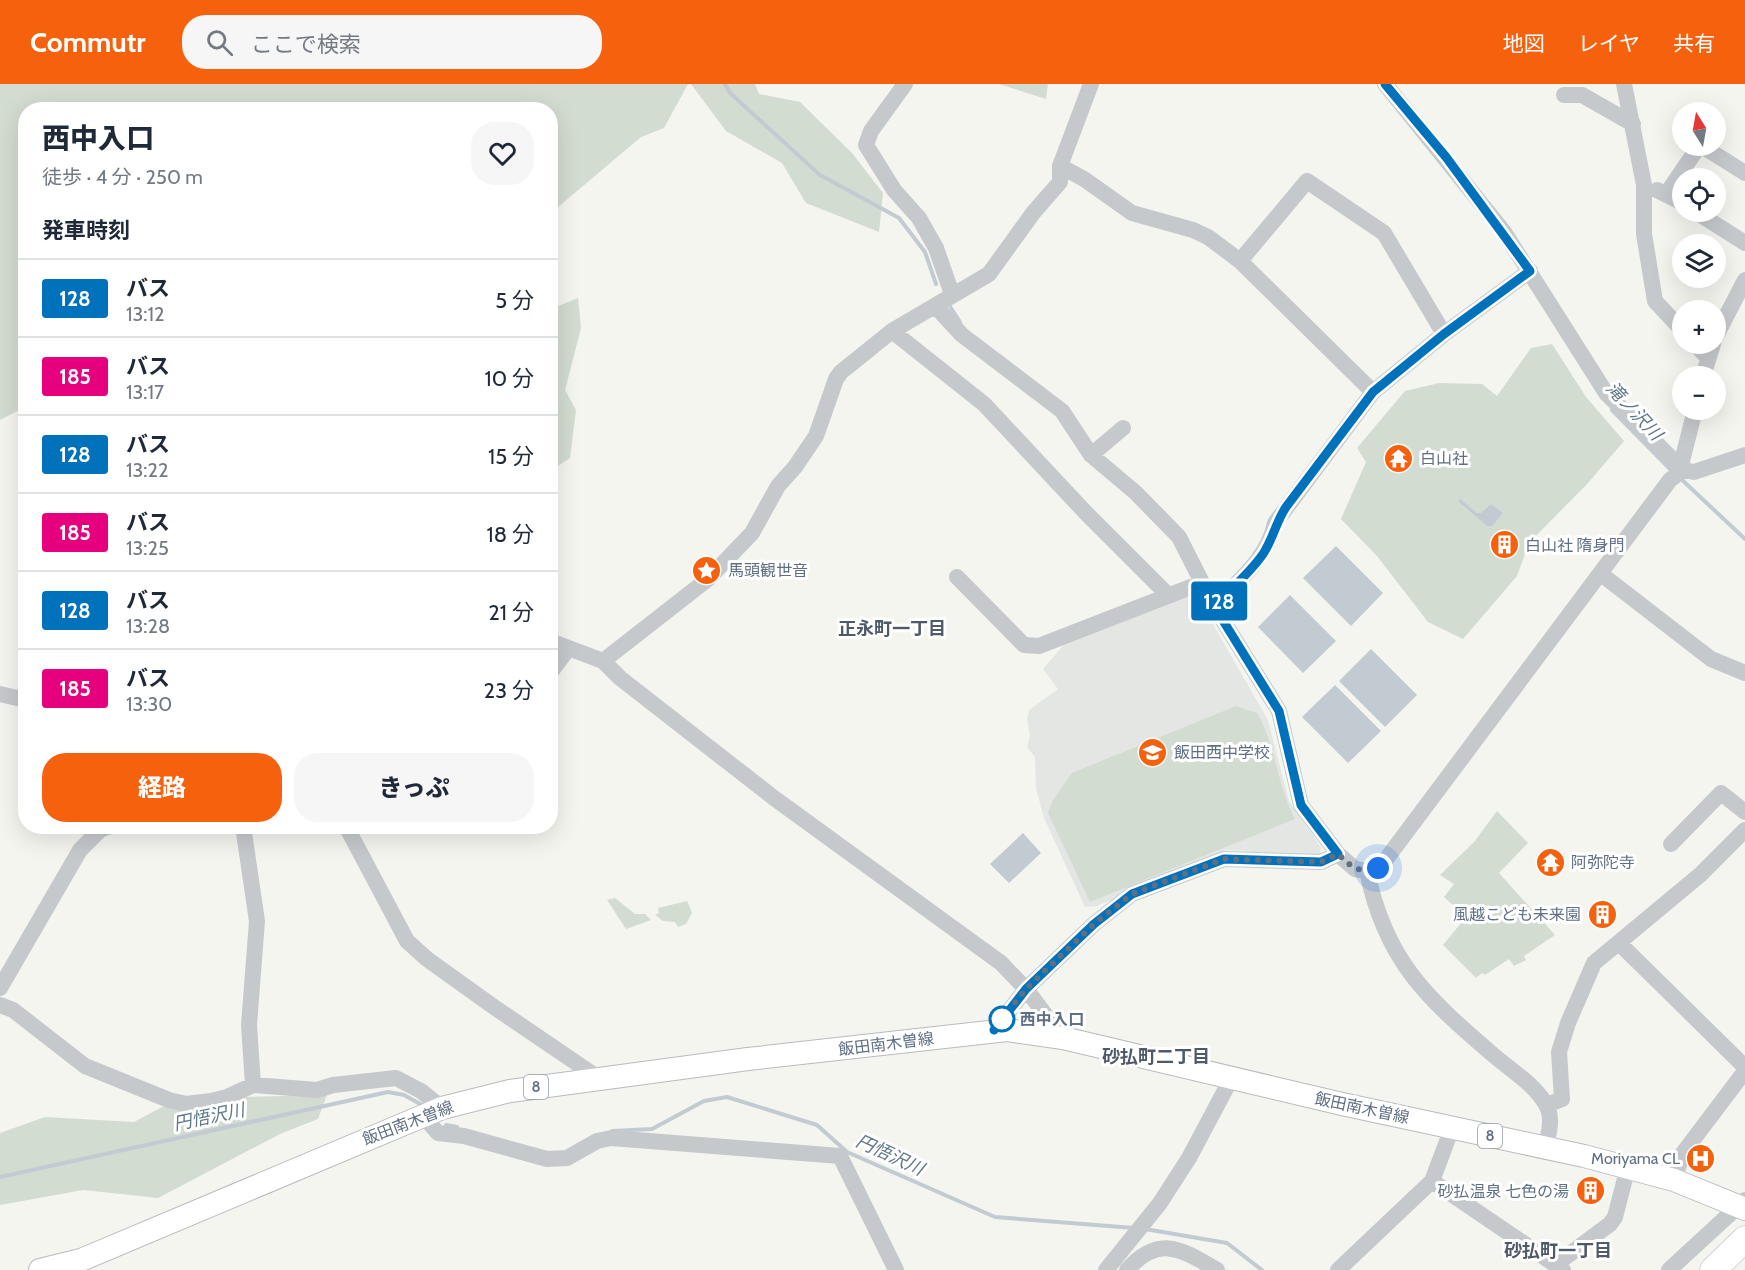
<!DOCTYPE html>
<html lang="ja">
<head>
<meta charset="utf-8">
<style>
	:root { --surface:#fff; --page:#f6f6f7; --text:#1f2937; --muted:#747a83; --line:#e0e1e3; --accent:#f6610e }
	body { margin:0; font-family:Cabin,"Noto Sans JP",sans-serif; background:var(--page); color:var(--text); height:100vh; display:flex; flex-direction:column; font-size:22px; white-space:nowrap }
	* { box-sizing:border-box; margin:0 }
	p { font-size:20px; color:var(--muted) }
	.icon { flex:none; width:33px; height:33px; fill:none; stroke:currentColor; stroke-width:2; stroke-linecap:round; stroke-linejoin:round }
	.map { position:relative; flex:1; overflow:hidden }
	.drawer { position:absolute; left:18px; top:18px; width:540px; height:732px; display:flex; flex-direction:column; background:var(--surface); border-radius:24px; box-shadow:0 6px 24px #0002 }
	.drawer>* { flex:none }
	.badge { padding:0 12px; border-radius:4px; font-size:21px; line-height:39px }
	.needle { width:39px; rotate:349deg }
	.controls { position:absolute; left:1672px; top:18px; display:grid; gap:12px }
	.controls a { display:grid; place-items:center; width:54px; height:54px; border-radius:50%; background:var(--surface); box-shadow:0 6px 24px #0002; font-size:30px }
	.you { position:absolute; width:30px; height:30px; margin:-15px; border:4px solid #fff; border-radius:50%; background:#1a73e8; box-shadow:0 0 0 9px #1a73e833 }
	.map>.badge { position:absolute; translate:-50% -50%; box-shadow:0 0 0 3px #fff }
	h2 { padding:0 24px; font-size:22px; line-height:54px }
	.round { display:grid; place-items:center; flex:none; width:63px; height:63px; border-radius:24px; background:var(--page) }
	.summary { display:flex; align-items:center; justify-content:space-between; height:102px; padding:0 24px }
	h1 { font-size:28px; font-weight:800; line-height:45px }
	.cta { display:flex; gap:12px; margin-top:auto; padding:12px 24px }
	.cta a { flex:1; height:69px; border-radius:24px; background:var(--accent); color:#fff; font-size:24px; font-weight:800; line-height:69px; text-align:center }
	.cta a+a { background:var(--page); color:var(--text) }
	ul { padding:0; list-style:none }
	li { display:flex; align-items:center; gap:18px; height:78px; padding:0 24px; border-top:2px solid var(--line) }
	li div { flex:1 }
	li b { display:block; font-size:22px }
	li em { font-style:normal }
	li .badge { min-width:66px; font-weight:700; text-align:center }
	header { display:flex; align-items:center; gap:36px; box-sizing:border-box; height:84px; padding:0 30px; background:var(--accent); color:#fff }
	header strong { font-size:28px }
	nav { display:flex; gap:33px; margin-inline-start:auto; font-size:21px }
	.search { width:420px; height:54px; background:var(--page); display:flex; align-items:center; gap:15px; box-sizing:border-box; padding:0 21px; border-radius:24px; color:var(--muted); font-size:22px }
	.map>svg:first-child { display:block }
	.built { fill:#e4e6e3 }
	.green { fill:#d3dcd0 }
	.water { fill:#c2cbd2 }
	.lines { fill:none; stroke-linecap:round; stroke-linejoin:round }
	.stream { stroke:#c2cbd2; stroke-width:4 }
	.major-casing { stroke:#b8bbbf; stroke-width:24 }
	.highway-casing { stroke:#b7babd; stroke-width:27 }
	.minor { stroke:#c6c9cc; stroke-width:16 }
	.major { stroke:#fff; stroke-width:22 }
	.highway { stroke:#fff; stroke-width:26 }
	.line-casing { stroke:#fff; stroke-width:14 }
	.line { stroke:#0072bc; stroke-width:9 }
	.walk { stroke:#607084; stroke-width:6; stroke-dasharray:0 10.8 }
	.stop-dot { fill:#fff; stroke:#0072bc; stroke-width:3 }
	.labels { text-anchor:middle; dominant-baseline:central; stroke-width:6; stroke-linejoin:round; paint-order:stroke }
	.shield { fill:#fff; stroke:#909ba9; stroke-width:1.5 }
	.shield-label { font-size:15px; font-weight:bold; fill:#607084 }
	.poi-label { font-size:16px; fill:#607084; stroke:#fff; text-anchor:start }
	.stop-label { font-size:16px; font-weight:bold; fill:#607084; stroke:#fff; text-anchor:start }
	.street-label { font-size:16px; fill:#607084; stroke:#fff }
	.water-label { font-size:18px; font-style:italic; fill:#607989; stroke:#fff }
	.neighbourhood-label { font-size:18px; font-weight:bold; fill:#4f5a68; stroke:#fff }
</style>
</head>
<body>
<header>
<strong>Commutr</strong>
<div class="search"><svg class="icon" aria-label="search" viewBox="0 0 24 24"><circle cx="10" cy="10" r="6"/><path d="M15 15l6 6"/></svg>ここで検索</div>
<nav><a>地図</a><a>レイヤ</a><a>共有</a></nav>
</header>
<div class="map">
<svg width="1745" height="1186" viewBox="0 0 1745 1186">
	<rect width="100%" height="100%" fill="#f4f5ef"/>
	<path class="built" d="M1195,509L1268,636L1289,717L1321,763L1320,773L1227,766L1097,822L1085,823L1044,734L1036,704L1035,673L1027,663L1030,652L1027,635L1029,626L1058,605L1043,585L1068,556Z"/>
	<path class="green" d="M0,0H688L664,44L641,53L551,129L550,26H26L25,323L0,336Z
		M691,0H755L759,10L800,18L852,69L883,109L879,148L806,119L782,79L726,47Z
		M999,0H1048L1046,15Z
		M578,214L581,244L565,306L576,326L570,374L555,384L551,395V225Z
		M1552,260L1586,313L1624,357L1588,399L1529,459L1517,492L1463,555L1428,538L1377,472L1341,435L1366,378L1357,364L1405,307L1439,299L1482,300L1497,312L1531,264Z
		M1236,622L1257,629C1276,662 1277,701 1295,735L1090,818L1048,729L1053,716L1072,689Z
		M1497,727L1528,759L1499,789L1555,851L1524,872L1526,876L1514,882L1509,875L1485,891L1482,889L1476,894L1443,861L1466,833L1444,813L1454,800L1440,791L1474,758Z
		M615,814L635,830H645L651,836L626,845L607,816Z
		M687,817L692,829L686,840L678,843L675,838L663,837L655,831L659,829L658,824Z
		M327,1011L318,1035L280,1050L158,1114L83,1106L0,1121V1049L45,1033L134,1038L162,1023L197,1022L242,1013Z"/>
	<path class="water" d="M1460,415L1477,429H1481L1491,420L1503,429L1492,442H1487L1458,417Z
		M1336,462L1383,509L1351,542L1303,494Z
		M1290,511L1336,557L1303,589L1258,543Z
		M1371,565L1417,611L1385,643L1339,597Z
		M1335,601L1381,647L1348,679L1302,633Z
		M1023,749L1041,769L1009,799L990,780Z"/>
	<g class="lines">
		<path class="stream" d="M725,0L730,9L820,91L899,134L925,168L936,200
			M949,221L960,238
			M1612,326L1672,387
			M1680,394L1745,455
			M446,1041L457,1043
			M612,1047L652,1045L704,1017L727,1013L817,1041L847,1068L995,1133L1134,1144
			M0,1093L388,1008L404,1011L422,1021
			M1145,1145L1227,1159L1262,1186"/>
		<defs>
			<path id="major" d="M40,1186L81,1176L442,1024L510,1007L748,975L1007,946L1063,954L1342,1020L1584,1072L1674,1096L1745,1125"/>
			<path id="highway" d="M1713,1186L1745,1155"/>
		</defs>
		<use href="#major" class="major-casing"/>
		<use href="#highway" class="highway-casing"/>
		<path class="minor" d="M905,0L871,47L866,61L894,106L919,134L936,164L952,210
			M1385,0L1504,148L1606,309L1683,386
			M1624,0L1644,101V150L1655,217L1683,247
			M1564,11H1582L1633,40
			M1702,62L1745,89
			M1060,82L1084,95L1132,129L1193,146L1208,153L1240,177L1373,308
			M1657,106L1683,119
			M1667,109L1699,62
			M1696,128L1745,159
			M1240,177L1307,97L1384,149L1444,250
			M936,223L962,251L1062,327L1091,371L1136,409L1179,453L1214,522L1279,627L1301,721L1338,770L1355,785L1367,787L1384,778L1670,396L1683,386L1694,388L1745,371
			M892,247L984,320L1085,428L1168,511
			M1716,252L1745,196
			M1695,260L1708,274
			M1703,292L1713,260
			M1091,371L1123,344
			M1683,386L1682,377L1695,326
			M1601,490L1711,575L1745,589
			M957,493L1024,561L1039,562L1201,499
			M1214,522C1238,497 1268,474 1275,439L1373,308L1444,250L1530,187
			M550,557L603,577L620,594L774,714L1001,879L1026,905L1063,954
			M603,577L708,495L752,449L778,402L795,383L816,352L836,295L841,288L892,247L989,190L1033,129L1060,98V82L1091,0
			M550,589L569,564
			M0,610L26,616
			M243,742L257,837L249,941L253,1001
			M346,742L407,857L427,875L494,923L600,995
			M1671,760L1721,709L1745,728
			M1367,787C1385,876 1426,913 1491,969C1509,985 1533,999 1545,1019C1554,1032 1549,1050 1545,1064
			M1620,860L1745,983
			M0,904L80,766L100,746L110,742
			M0,921L13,926L85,982L169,1016L186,1020L211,1017L227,1013L253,1001L317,1006L333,1001L396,994L421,1007L442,1024
			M994,946L1026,905L1094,840L1132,810L1224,775L1321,778L1338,770
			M1547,1021L1562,1015L1559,968L1568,939L1594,879L1701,790L1745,746
			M423,1032L438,1049L464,1052L547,1075L567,1074L597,1057L611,1054L840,1072L896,1186
			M1674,1096L1683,1069L1745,987
			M1432,1097L1563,1186
			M1555,1181L1610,1140L1615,1133L1628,1083
			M1106,1186L1160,1119L1189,1074L1231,995
			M1127,1186C1159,1150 1181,1165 1217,1186
			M1338,1186L1432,1097L1452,1044
			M1669,1186L1745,1116"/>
		<use href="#major" class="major"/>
		<use href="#highway" class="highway"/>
	</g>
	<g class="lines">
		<defs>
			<path id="line" d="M994,946L1026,905L1094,840L1132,810L1224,775L1321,778L1338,770L1301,721L1279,627L1214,522C1230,506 1250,489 1263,470C1273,455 1276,438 1286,423L1373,308L1444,250L1530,187L1446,73L1385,0"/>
		</defs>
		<use href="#line" class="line-casing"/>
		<use href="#line" class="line"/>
		<path class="walk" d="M1002,935L1026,905L1094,840L1132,810L1224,775L1321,778L1338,770C1351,783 1360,790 1378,784"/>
	</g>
	<defs>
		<symbol id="temple-disc" viewBox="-11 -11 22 22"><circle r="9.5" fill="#f6610e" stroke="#fff"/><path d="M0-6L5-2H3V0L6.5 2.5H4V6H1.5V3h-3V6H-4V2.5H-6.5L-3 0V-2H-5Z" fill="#fff"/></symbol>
		<symbol id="building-disc" viewBox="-11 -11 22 22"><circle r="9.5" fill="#f6610e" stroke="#fff"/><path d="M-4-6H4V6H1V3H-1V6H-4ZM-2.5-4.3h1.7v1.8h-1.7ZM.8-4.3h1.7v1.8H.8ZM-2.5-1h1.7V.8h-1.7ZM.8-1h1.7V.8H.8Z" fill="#fff"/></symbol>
		<symbol id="sight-disc" viewBox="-11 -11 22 22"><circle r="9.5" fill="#f6610e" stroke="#fff"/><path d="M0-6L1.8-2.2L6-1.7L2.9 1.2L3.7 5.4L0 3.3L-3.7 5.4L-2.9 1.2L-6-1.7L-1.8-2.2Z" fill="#fff"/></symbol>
		<symbol id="school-disc" viewBox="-11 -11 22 22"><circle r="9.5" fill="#f6610e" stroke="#fff"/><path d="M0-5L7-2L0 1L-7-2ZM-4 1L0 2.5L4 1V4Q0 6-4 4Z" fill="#fff"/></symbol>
		<symbol id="hospital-disc" viewBox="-11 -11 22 22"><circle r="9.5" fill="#f6610e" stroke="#fff"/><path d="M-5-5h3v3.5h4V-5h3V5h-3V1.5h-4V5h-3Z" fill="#fff"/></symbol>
	</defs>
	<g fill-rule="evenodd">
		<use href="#temple-disc" x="1382" y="358" width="33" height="33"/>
		<use href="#building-disc" x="1488" y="444" width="33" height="33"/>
		<use href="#sight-disc" x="690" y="470" width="33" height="33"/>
		<use href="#school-disc" x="1136" y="652" width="33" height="33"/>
		<use href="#temple-disc" x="1534" y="762" width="33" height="33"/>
		<use href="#building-disc" x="1586" y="814" width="33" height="33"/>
		<use href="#hospital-disc" x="1684" y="1058" width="33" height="33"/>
		<use href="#building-disc" x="1574" y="1090" width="33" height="33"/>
	</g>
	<circle class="stop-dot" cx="1002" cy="935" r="12"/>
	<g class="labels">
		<g class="shield">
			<rect x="524" y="991" width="24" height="24" rx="4.5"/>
			<rect x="1478" y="1040" width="24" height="24" rx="4.5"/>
		</g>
		<g class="shield-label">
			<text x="536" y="1003">8</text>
			<text x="1490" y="1052">8</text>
		</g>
		<g class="poi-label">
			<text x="1420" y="374">白山社</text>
			<text x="1525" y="461">白山社 隋身門</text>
			<text x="728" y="486">馬頭観世音</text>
			<text x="1174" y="668">飯田西中学校</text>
			<text x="1571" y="778">阿弥陀寺</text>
			<text x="1581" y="830" text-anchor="end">風越こども未来園</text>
			<text x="1680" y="1074" text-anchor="end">Moriyama CL</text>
			<text x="1569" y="1107" text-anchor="end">砂払温泉 七色の湯</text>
		</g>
		<g class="stop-label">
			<text x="1020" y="935">西中入口</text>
		</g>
		<g class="street-label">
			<text transform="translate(886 960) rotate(-7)">飯田南木曽線</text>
			<text transform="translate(1362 1024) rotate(12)">飯田南木曽線</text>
			<text transform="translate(408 1039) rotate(-21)">飯田南木曽線</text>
		</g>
		<g class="water-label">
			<text transform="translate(1634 327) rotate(47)">滝ノ沢川</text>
			<text transform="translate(209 1033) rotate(-12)">円悟沢川</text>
			<text transform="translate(890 1071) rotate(25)">円悟沢川</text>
		</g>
		<g class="neighbourhood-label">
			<text x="892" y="545">正永町一丁目</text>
			<text x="1156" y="973">砂払町二丁目</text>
			<text x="1558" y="1167">砂払町一丁目</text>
		</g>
	</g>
</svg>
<div class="controls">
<a><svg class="needle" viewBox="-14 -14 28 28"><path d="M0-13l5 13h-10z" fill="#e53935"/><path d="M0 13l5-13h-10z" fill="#747a83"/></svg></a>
<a><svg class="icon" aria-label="locate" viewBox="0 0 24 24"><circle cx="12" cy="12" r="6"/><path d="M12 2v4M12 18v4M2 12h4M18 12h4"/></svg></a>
<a><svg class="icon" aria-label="layers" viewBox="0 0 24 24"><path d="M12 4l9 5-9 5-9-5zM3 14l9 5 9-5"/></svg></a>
<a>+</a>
<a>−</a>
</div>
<div class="you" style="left:1378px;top:784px"></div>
<b class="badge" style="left:1219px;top:517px;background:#0072bc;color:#fff">128</b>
<section class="drawer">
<div class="summary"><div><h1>西中入口</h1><p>徒歩 · 4 分 · 250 m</p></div><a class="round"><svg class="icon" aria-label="heart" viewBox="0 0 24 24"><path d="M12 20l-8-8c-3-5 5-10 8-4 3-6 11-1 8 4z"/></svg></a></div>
<h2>発車時刻</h2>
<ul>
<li><span class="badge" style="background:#0072bc;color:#fff">128</span><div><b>バス</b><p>13:12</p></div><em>5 分</em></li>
<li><span class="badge" style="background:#e6007e;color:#fff">185</span><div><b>バス</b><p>13:17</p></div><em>10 分</em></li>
<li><span class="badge" style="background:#0072bc;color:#fff">128</span><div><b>バス</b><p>13:22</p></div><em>15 分</em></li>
<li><span class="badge" style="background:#e6007e;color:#fff">185</span><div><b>バス</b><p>13:25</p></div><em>18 分</em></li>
<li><span class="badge" style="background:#0072bc;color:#fff">128</span><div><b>バス</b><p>13:28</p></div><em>21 分</em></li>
<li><span class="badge" style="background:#e6007e;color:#fff">185</span><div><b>バス</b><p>13:30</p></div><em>23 分</em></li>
</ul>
<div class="cta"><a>経路</a><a>きっぷ</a></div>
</section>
</div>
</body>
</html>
